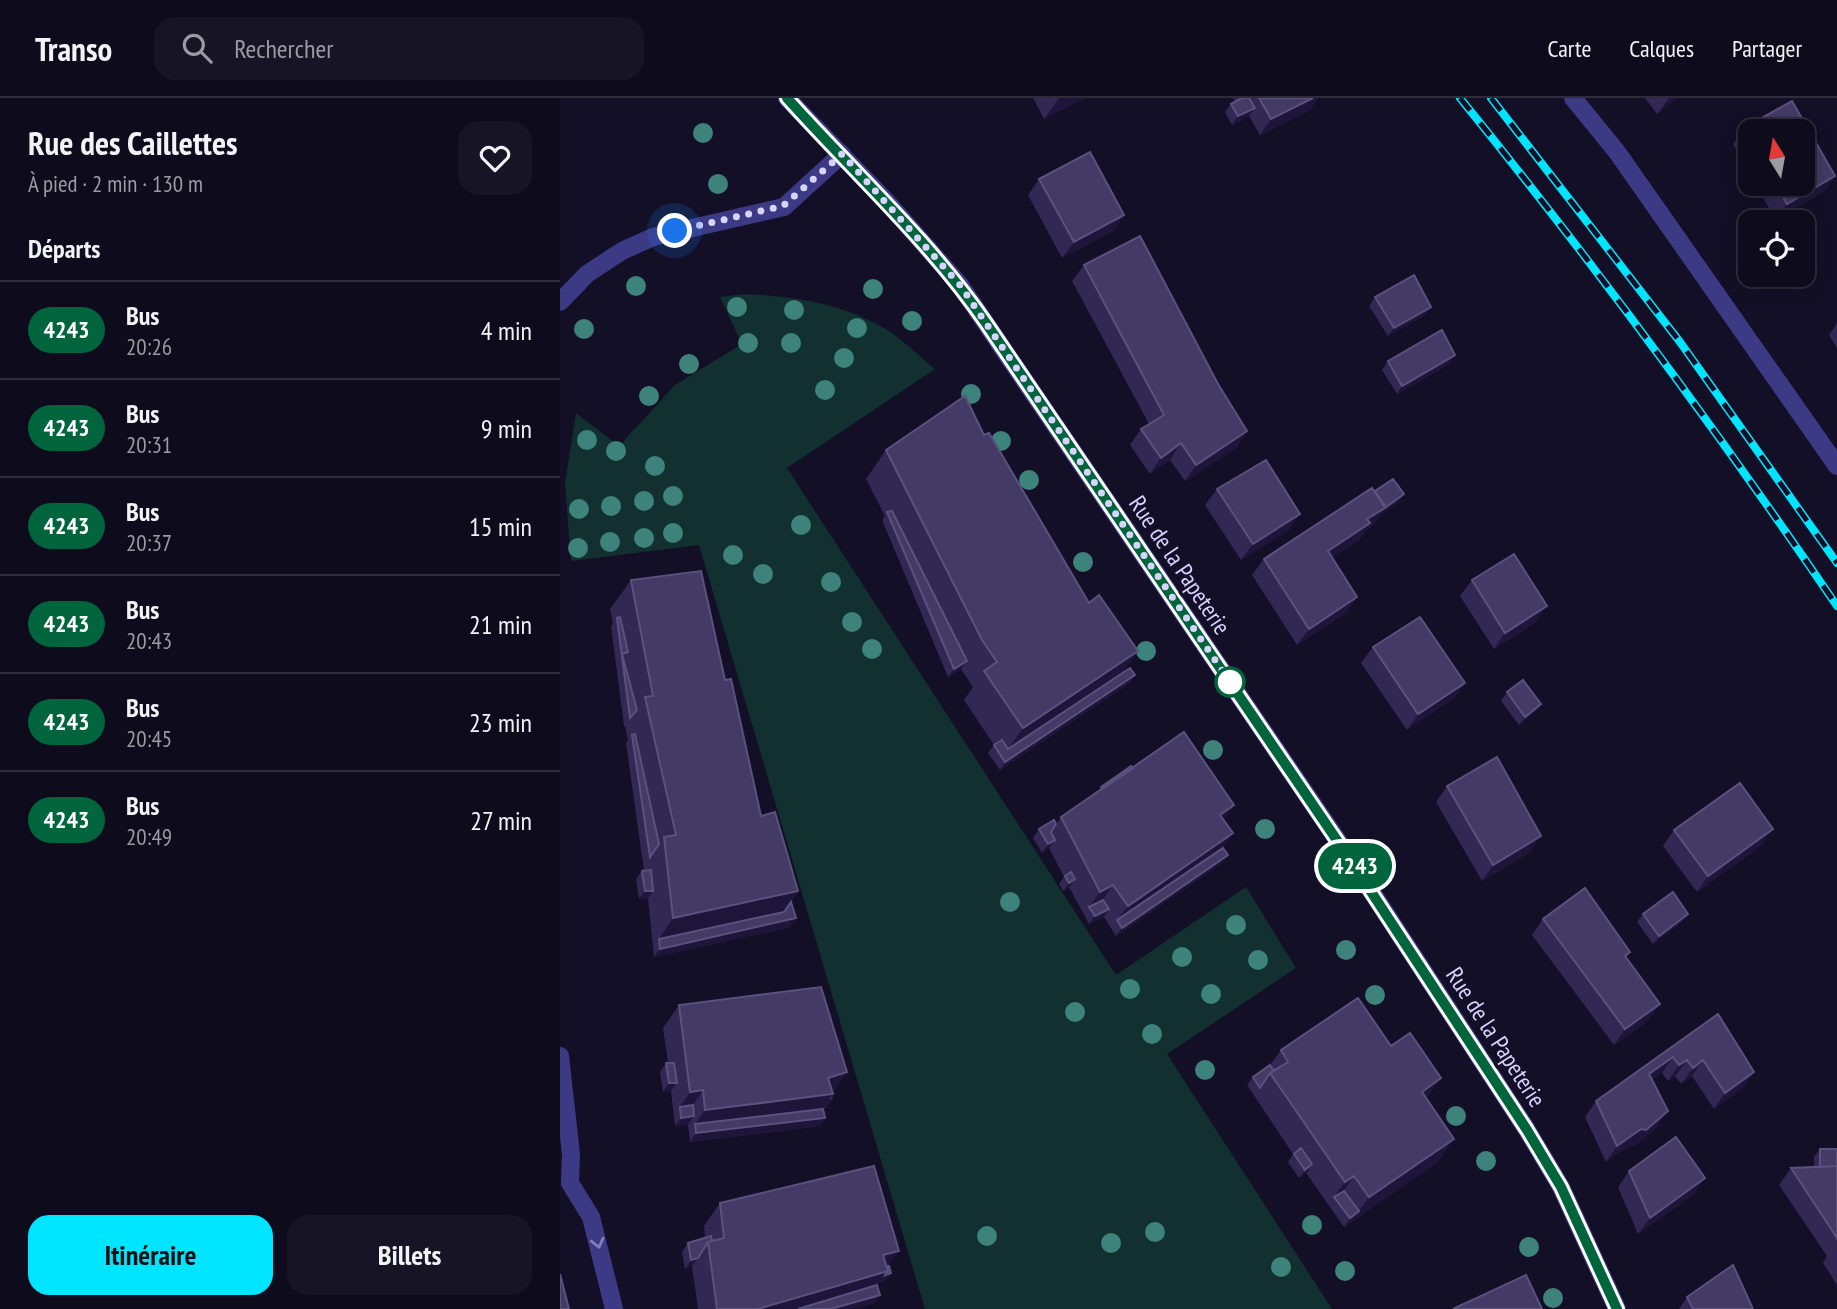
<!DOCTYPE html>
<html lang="fr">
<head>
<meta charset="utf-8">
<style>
	:root { --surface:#0e0b1c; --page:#171425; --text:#f1f3f6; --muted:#9b9ba3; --line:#2e2b3b; --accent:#00e5ff }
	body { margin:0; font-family:"PT Sans Narrow",sans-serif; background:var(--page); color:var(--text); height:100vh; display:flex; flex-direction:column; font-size:26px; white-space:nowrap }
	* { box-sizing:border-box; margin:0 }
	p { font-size:23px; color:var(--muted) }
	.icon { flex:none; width:38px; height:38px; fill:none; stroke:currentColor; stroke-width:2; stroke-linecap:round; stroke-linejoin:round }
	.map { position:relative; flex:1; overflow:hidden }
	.drawer { display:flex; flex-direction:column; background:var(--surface); width:560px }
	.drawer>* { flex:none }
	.badge { padding:0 14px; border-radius:23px; font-size:24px; line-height:46px }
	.needle { width:46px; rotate:349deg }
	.buttons { position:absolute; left:1178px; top:21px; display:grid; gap:14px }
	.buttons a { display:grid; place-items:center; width:77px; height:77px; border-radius:14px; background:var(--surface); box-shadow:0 4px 18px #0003,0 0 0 2px var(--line); font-size:35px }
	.you { position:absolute; width:35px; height:35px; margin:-18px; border:5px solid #fff; border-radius:50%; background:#1a73e8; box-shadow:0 0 0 10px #1a73e833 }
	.map>.badge { position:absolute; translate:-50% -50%; box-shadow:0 0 0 4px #fff }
	h2 { padding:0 28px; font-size:26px; line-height:63px }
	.round { display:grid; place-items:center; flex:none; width:74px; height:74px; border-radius:21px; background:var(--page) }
	.headline { display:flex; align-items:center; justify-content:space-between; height:119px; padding:0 28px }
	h1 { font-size:33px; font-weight:600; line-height:52px }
	.action { display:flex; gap:14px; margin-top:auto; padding:14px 28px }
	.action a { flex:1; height:80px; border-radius:21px; background:var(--accent); color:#111; font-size:28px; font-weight:600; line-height:80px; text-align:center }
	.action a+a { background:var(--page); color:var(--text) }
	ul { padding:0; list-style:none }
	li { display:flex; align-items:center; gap:21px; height:98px; padding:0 28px; border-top:2px solid var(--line) }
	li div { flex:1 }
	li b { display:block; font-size:26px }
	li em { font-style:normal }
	li .badge { min-width:77px; font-weight:700; text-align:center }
	header { display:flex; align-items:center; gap:42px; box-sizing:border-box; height:98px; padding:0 35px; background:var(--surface); border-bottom:2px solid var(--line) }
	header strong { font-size:33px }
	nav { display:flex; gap:38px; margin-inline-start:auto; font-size:24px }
	.search { width:490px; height:63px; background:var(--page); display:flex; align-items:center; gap:18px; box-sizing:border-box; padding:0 24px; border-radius:21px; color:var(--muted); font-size:26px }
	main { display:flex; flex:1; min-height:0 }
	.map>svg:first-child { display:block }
	.green { fill:#12302f }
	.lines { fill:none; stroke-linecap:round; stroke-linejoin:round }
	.minor { stroke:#3d3a85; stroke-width:18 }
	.tertiary { stroke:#3d3a85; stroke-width:18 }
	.rail-casing { stroke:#00e5ff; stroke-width:8 }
	.rail { stroke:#130f26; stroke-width:5; stroke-dasharray:16; stroke-linecap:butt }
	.tree { fill:#3d827b }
	.wall { fill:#312854 }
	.shaded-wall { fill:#1d163a }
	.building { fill:#433a66; stroke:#5a527e; stroke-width:2 }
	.oneway { stroke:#837fbc }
	.line-casing { stroke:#fff; stroke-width:16 }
	.line { stroke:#00643c; stroke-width:10 }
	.walk { stroke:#d9d4ff; stroke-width:7; stroke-dasharray:0 12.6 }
	.stop-dot { fill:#fff; stroke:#00643c; stroke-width:3.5 }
	.labels { text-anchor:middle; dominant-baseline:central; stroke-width:7; stroke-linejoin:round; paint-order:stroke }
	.street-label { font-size:24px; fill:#d9d4ff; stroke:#130f26 }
</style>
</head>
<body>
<header>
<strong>Transo</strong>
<div class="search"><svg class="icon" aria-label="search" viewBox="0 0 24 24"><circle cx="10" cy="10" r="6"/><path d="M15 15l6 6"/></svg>Rechercher</div>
<nav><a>Carte</a><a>Calques</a><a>Partager</a></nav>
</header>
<main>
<section class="drawer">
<div class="headline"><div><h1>Rue des Caillettes</h1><p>À pied · 2 min · 130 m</p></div><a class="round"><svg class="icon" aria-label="heart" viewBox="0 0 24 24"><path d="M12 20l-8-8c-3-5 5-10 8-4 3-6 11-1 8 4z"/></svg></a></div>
<h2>Départs</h2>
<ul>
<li><span class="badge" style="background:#00643c;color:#fff">4243</span><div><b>Bus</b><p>20:26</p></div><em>4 min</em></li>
<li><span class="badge" style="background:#00643c;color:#fff">4243</span><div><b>Bus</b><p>20:31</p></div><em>9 min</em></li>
<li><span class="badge" style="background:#00643c;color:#fff">4243</span><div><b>Bus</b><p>20:37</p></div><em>15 min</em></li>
<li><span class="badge" style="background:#00643c;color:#fff">4243</span><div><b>Bus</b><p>20:43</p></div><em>21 min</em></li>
<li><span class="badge" style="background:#00643c;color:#fff">4243</span><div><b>Bus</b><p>20:45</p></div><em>23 min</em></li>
<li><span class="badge" style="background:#00643c;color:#fff">4243</span><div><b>Bus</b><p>20:49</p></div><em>27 min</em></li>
</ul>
<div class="action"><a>Itinéraire</a><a>Billets</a></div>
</section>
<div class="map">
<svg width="1277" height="1211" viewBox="0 0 1277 1211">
	<rect width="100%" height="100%" fill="#130f26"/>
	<path class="green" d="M184,196C234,198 286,206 329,233C345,244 360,259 375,271L227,370L556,877L686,789L736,870L607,956L772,1211H365L139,447L11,463L5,385L16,315L59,348L115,287L182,246L160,199Z"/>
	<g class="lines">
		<path class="minor" d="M1013,0L1057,54L1277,368
			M0,204L27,176L62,153L93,139L224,109L282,56
			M0,958L11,1056L10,1085
			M10,1085L31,1119L54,1211"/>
		<path class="tertiary" d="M227,0L327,104L400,187L439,245L789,759L967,1032L1001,1089L1057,1211"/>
		<defs>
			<path id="rail" d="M900,0C1033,164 1158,334 1277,508
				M931,0L1120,244L1277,465"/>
		</defs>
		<use href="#rail" class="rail-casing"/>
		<use href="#rail" class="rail"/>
	</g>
	<g class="tree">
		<circle cx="143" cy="35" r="10"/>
		<circle cx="158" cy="86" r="10"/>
		<circle cx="76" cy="188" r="10"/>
		<circle cx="313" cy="191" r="10"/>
		<circle cx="177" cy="209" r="10"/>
		<circle cx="234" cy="212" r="10"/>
		<circle cx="352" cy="223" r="10"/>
		<circle cx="297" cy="230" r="10"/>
		<circle cx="24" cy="231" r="10"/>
		<circle cx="188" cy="245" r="10"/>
		<circle cx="231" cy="245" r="10"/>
		<circle cx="284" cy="260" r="10"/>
		<circle cx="129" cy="266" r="10"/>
		<circle cx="265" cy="292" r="10"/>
		<circle cx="411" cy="296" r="10"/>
		<circle cx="89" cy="298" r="10"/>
		<circle cx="27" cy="342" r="10"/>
		<circle cx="441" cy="343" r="10"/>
		<circle cx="56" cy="353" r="10"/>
		<circle cx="95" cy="368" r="10"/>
		<circle cx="469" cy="382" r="10"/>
		<circle cx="113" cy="398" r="10"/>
		<circle cx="84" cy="403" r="10"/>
		<circle cx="51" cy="408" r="10"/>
		<circle cx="19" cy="411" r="10"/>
		<circle cx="241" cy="427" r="10"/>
		<circle cx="113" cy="435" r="10"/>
		<circle cx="84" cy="440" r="10"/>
		<circle cx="50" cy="444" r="10"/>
		<circle cx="18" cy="450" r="10"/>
		<circle cx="173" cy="457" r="10"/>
		<circle cx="523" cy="464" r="10"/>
		<circle cx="203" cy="476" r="10"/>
		<circle cx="271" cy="484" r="10"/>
		<circle cx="292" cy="524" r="10"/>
		<circle cx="312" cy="551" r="10"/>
		<circle cx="586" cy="553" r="10"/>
		<circle cx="653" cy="652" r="10"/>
		<circle cx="705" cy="731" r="10"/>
		<circle cx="450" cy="804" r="10"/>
		<circle cx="676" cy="827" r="10"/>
		<circle cx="786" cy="852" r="10"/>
		<circle cx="622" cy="859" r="10"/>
		<circle cx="698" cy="862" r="10"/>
		<circle cx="570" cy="891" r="10"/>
		<circle cx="651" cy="896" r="10"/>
		<circle cx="815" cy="897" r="10"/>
		<circle cx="515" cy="914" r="10"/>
		<circle cx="592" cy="936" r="10"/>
		<circle cx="645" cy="972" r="10"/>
		<circle cx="896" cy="1018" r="10"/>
		<circle cx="926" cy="1063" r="10"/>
		<circle cx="752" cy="1127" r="10"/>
		<circle cx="595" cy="1134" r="10"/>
		<circle cx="427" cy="1138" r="10"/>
		<circle cx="551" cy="1145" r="10"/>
		<circle cx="969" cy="1149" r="10"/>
		<circle cx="721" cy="1169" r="10"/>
		<circle cx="785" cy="1173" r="10"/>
		<circle cx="993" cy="1200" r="10"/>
	</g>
	<path class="wall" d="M473,0H524L484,21Z
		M673,0H758L750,12L700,37L689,18L672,27L665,14L671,6L675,4Z
		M1085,0H1117L1097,16Z
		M1184,30L1275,78L1263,94L1216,122L1195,86H1242L1190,33V76L1173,46Z
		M479,81L564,117L553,133L502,160L468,97Z
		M524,167L658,286L687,333L676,350L625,383L610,362L590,376L570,347L581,331L589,326L512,183Z
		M815,199L871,209L865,217L828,238L809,208Z
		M1277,225V250L1269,237Z
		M895,257L889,266L837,296L822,272L828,263Z
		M424,337L570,585L440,672L428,655L434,647L404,602L413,589L401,571L388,579L322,422L325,418L306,381L326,352Z
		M657,391L729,432L681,462L645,407Z
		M815,394V393L844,396L838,404L820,417L814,426L807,431L799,442L772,459L797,499L786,515L737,547L692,477L704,461Z
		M71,482L165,582L201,718L238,793L231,804L230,829L94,859L88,801H79L76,781L82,773H84L66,645L68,642L65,628H64L51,528L53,526L50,511Z
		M912,482L976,524L934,551L900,498Z
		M813,549L905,585L893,601L847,632L801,565Z
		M947,594L981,606L975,614L959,627L941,603Z
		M573,670L674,707L663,722V750L668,757L662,765L556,838L544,819L529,826L509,789L503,793L499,786L504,779L489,750L482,755L473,740L479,731L496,726L501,719L538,694L541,689Z
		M887,688L970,754L922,783L876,704Z
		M1114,732L1202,747L1137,794L1103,748Z
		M1083,816H1128L1122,824L1093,846L1077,824Z
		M983,821L1070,854L1066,859L1089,922L1054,947L972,837Z
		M119,907L287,974L272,995L273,1001L267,1009L263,1011L265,1020L260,1028L130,1044L128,1027L115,1028L111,993L103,994L100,974L106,965H108L103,930Z
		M1158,916L1183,990L1154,1011L1132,978L1121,986L1115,978L1108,983L1102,975L1092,982L1097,1029L1075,1048L1070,1047L1046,1064L1025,1019L1036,1003Z
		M721,952L867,1001L878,1064L784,1129L746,1075L739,1080L728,1064L733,1056L687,987L693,979L710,967Z
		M1260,1051H1277V1187L1263,1165L1267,1158L1219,1087L1231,1070L1254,1069V1059Z
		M1069,1073L1134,1096L1078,1136L1058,1089Z
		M160,1105L329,1168L331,1175L325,1183L319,1185L317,1187L320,1197L314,1205L293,1211H138L132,1168L125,1171L122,1154L128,1145L145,1140L144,1128Z
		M1127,1199L1193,1211H1119Z"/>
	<path class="shaded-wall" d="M499,0H524L484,21Z
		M753,0H758L750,12L700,37L711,21Z
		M1109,0H1117L1097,16Z
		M695,10L689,18L672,27L678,18Z
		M1275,78L1263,94L1216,122L1227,106Z
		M564,117L553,133L502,160L514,144Z
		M871,209L865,217L828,238L834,230Z
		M895,257L889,266L837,296L842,288Z
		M687,333L676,350L625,383L636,367Z
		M621,345L610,362L590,376L601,360Z
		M844,396L838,404L820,417L814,426L807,431L799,442L757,469L768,453L807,421Z
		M740,416L729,432L681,462L693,446Z
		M797,499L786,515L737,547L749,531Z
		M987,508L976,524L934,551L945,535Z
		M578,553L558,582L443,659L463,630Z
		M407,563L401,571L388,579L394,571Z
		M575,577L570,585L440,672L445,664Z
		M905,585L893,601L847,632L858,616Z
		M981,606L975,614L959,627L965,619Z
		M674,707L658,730L660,717Z
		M1213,731L1202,747L1137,794L1148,778Z
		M673,735L657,758L557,822L568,808Z
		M981,738L970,754L922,783L933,767Z
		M495,742L489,750L482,755L488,746Z
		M668,757L662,765L556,838L562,830Z
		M515,781L509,790L503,793L509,785Z
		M553,787L537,810L529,809L540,794Z
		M85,793H93L88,801H79Z
		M238,793L218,822L99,841L113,820Z
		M549,811L544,819L529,826L535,818Z
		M1128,816L1122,824L1093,846L1099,838Z
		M236,820L230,829L94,859L100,851Z
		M1100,906L1089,922L1054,947L1065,931Z
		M1113,959L1102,975L1078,992L1089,976Z
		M1127,962L1115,978L1108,983L1119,967Z
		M1143,962L1132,978L1121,986L1133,970Z
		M287,974L271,996H273L268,1002L273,1001L267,1009L135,1026L145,1012Z
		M1194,974L1183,990L1154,1011L1165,995Z
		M881,980L865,1003L862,994Z
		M109,985H117L111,993L103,994Z
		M143,992L127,1016L120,1009L130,994Z
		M1108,1013L1097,1029L1075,1048L1070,1047L1046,1064L1057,1048L1081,1031Z
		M134,1018L128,1027L115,1028L121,1020Z
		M265,1020L260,1028L130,1044L136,1035Z
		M894,1041L878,1064L784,1129L790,1120L799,1113L809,1099Z
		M752,1066L747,1075L739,1080L745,1072Z
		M794,1078L778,1101L774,1099L785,1084Z
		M1145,1080L1134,1096L1078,1136L1090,1120Z
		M339,1153L325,1173H328L331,1175L325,1183L319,1185L312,1196L260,1211H198L323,1157Z
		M138,1160L132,1168L125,1171L131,1162Z
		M320,1197L314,1205L293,1211H271Z"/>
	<path class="building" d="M682,0H689L695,10L678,18L671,6Z
		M699,0H753L711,21Z
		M1232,3L1275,78L1227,106L1216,86H1242V33H1190V40L1184,30Z
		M530,54L564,117L514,144L479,81Z
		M580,138L658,286L687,333L636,367L621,345L601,360L581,331L604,317L524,167Z
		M854,177L871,209L834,230L815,199Z
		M882,232L895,257L842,288L828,263Z
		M405,298L424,337L429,335L529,505L539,497L578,553L463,630L424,573L437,564L422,542L326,352Z
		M706,362L740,416L693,446L657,391Z
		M833,381L844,396L826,409L815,393Z
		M812,390L825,410L807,421L810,425L768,453L797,499L749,531L704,461Z
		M332,413L407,563L394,571L327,414Z
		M954,456L987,508L945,535L912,482Z
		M141,473L165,582L171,581L201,718L215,714L238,793L113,820L104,739L116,737L85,599L93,598L71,482Z
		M60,519L68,554L62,556L77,612L70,620L57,520Z
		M860,519L905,585L858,616L813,549Z
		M570,570L575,577L445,664L434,647L442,642L448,651Z
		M963,582L981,606L965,619L947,594Z
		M624,634L674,707L660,717L673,735L568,808L553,787L540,794L501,719Z
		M75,636L99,746L90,759L72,637Z
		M937,659L981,738L933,767L887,688Z
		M571,668L573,670L542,691L541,689Z
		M1180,685L1213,731L1148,778L1114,732Z
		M494,722L496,726L491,734L495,742L488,746L479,731Z
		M663,750L668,757L562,830L557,822Z
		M91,772L93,793H85L82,773Z
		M511,774L515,781L509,785L505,778Z
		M1025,790L1070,854L1065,858L1100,906L1065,931L983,821Z
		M1113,794L1128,816L1099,838L1083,816Z
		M543,802L549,811L535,818L529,809Z
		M231,804L236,820L100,851L99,841L224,814Z
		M261,889L287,974L268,980L273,996L145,1012L143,992L130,994L119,907Z
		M798,900L831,948L850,935L881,980L862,994L894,1041L809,1099L794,1078L785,1084L710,975L728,964L721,952Z
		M1158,916L1194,974L1165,995L1143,962L1133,970L1127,962L1119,967L1113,959L1089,976L1108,1013L1086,1032L1081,1031L1057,1048L1036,1003Z
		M106,965H114L117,985H109Z
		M710,967L714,973L710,975L700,990L693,979Z
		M133,1007L134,1018L121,1020L120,1009Z
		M263,1011L265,1020L136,1035L135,1026Z
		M1116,1039L1145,1080L1090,1120L1069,1073Z
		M741,1050L752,1066L745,1072L734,1056Z
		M1260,1051H1277V1068L1260,1069Z
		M314,1068L339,1153L323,1157L328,1173L198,1211H157L148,1144L164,1140L160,1105Z
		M1277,1068V1140L1231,1070Z
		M784,1093L799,1113L790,1120L774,1099Z
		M151,1138L152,1143L148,1144L138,1160L131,1162L128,1145Z
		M1173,1167L1193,1211H1133L1127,1199Z
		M327,1168H329L331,1175L325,1177L328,1173Z
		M0,1176L9,1211H0Z
		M966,1177L982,1211H893Z
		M317,1187L320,1197L271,1211H238Z"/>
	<defs><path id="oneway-chevron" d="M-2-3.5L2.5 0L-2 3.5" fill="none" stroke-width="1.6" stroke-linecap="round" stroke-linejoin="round" transform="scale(1.75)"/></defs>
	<use class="oneway" href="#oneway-chevron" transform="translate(38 1145) rotate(76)"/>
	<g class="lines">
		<defs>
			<path id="line" d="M227,0C294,75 369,142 426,225L789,760L967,1032L1001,1089L1057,1211"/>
		</defs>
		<use href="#line" class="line-casing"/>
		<use href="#line" class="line"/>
		<path class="walk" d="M115,133L223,108L282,56L400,187L670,584"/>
	</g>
	<circle class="stop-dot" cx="670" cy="584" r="14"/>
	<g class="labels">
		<g class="street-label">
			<text transform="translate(620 467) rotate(56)">Rue de la Papeterie</text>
			<text transform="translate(936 939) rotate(57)">Rue de la Papeterie</text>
		</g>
	</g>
</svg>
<div class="buttons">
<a><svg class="needle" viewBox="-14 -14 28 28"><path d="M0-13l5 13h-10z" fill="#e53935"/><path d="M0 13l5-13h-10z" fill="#9b9ba3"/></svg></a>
<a><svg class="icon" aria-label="locate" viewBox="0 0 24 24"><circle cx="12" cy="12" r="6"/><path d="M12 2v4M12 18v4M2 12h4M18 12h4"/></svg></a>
</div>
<div class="you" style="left:115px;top:133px"></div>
<b class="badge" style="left:795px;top:768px;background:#00643c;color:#fff">4243</b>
</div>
</main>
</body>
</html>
